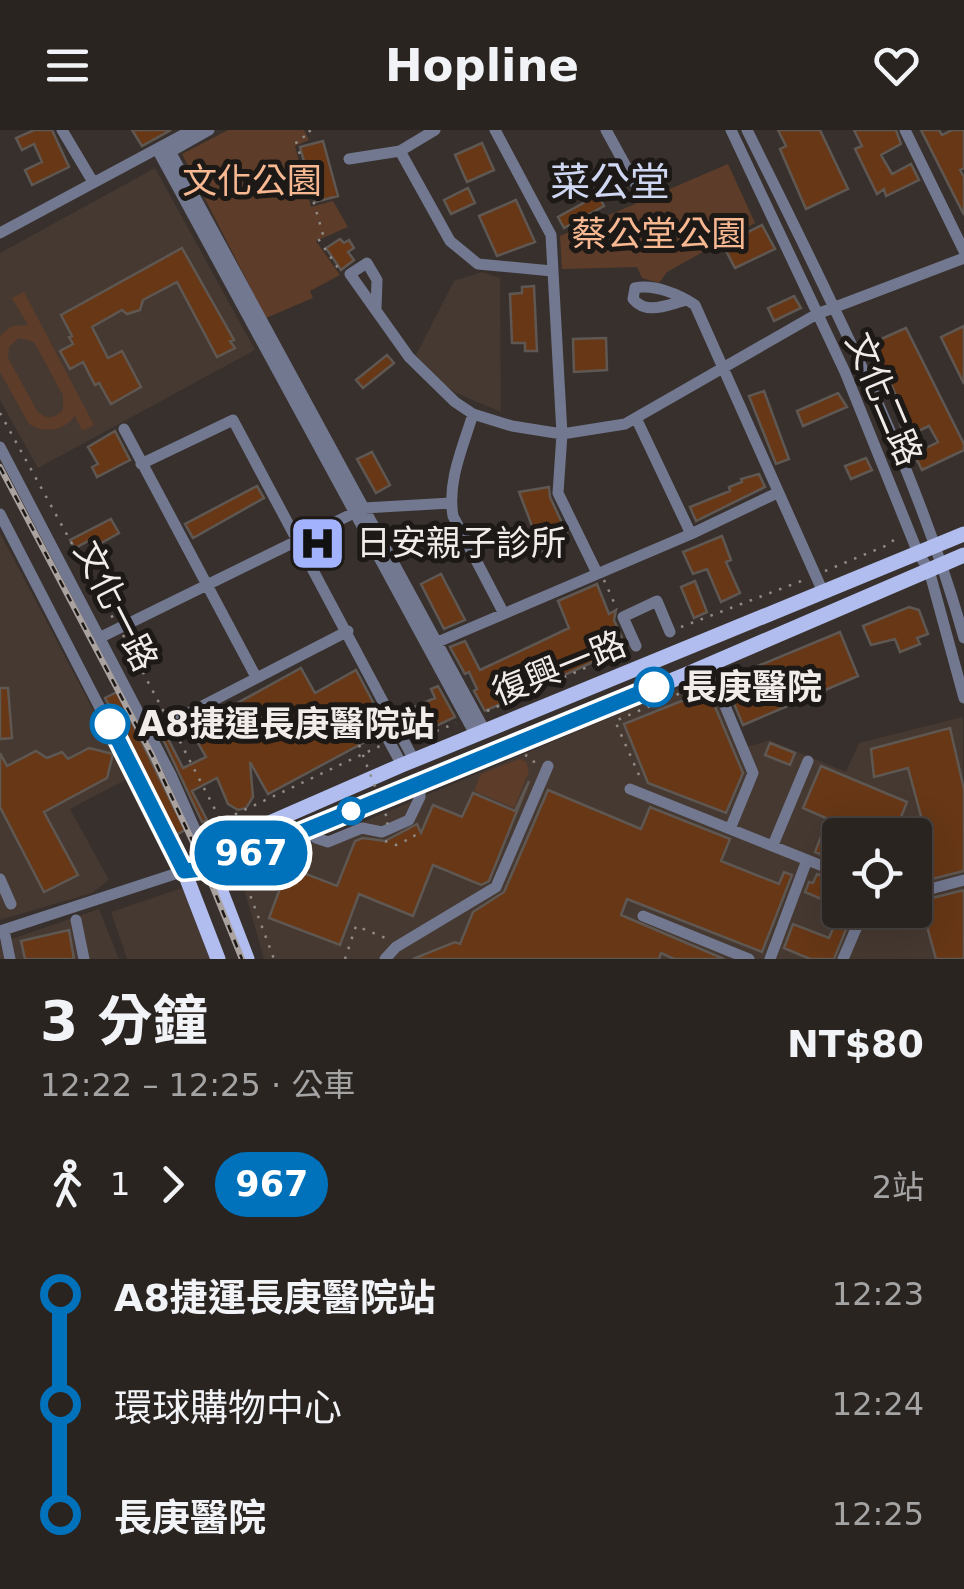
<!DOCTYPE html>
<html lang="zh-TW">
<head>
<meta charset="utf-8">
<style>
	:root { --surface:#2a2421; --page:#36302e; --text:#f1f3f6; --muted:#a5a4a5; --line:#46413f }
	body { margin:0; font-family:"DejaVu Sans","Noto Sans TC",sans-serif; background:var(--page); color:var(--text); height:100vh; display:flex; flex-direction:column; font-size:38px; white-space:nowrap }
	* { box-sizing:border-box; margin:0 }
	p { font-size:32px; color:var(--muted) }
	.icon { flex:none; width:55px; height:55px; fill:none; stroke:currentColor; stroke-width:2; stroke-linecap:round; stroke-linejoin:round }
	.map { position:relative; height:829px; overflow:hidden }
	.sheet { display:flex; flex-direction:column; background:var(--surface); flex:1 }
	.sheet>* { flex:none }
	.badge { padding:0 20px; border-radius:32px; font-size:35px; line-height:65px }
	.buttons { position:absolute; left:822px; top:688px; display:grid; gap:20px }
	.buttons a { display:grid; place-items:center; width:110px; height:110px; border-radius:10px; background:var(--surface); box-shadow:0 10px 40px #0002,0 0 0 2px var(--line); font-size:50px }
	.map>.badge { position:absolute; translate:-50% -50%; box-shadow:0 0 0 5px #fff }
	.legs { display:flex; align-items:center; gap:15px; height:110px; padding:0 40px; font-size:32px }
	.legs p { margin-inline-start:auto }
	.summary { display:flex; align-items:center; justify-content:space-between; height:170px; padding:0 40px }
	h1 { font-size:55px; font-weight:700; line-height:75px }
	ul { padding:0 40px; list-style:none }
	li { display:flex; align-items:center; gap:35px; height:110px; font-size:38px }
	li i { display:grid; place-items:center; width:15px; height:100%; margin:0 12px; background:currentColor }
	li i::after { content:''; width:25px; height:25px; margin:-12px; border:8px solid; border-radius:50%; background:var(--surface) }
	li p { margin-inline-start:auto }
	li:first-child i { background:linear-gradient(#0000 50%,currentColor 0) }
	li:last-child i { background:linear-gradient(currentColor 50%,#0000 0) }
	header { display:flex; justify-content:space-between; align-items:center; height:130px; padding:0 40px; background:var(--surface); font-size:45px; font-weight:700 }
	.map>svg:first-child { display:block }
	.built { fill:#463931; fill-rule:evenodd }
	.green { fill:#5d3d29; fill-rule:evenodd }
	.building { fill:#673716; stroke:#5f5752; stroke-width:2.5 }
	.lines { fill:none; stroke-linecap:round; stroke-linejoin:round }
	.path { stroke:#918b87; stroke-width:2.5; stroke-dasharray:2.5 8; stroke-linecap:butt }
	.minor { stroke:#727890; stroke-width:11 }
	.major { stroke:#b1bdee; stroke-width:15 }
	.rail-casing { stroke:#a9a29f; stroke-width:6 }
	.rail { stroke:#1d1917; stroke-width:2.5; stroke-dasharray:8; stroke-linecap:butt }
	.path-bridge { stroke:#918b87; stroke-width:2.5; stroke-dasharray:2.5 8; stroke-linecap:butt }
	.line-1-casing { stroke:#fff; stroke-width:22 }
	.line-1 { stroke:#0072bc; stroke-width:15 }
	.stop-1-dot { fill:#fff; stroke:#0072bc; stroke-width:5 }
	.labels { text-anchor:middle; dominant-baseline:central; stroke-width:10; stroke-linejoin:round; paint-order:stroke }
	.park-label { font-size:35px; fill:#f7b892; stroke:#1d1917 }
	.street-label { font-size:35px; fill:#f1ece9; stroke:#1d1917 }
	.poi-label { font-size:35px; fill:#f1ece9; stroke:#1d1917; text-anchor:start }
	.stop-label { font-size:35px; font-weight:bold; fill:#f1ece9; stroke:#1d1917; text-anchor:start }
	.quarter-label { font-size:40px; fill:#cfd7f3; stroke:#1d1917 }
</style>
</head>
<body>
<header><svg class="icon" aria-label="menu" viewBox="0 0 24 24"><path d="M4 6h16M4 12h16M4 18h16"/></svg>Hopline<svg class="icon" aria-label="heart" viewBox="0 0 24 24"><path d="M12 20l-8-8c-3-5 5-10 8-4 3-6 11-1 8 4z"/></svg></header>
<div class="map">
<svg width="964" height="829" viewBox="0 0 964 829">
	<rect width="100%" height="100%" fill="#38302c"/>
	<path class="built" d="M155,38L255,220L38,338L0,270V123Z
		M482,142L500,148L501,282L456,263L435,248L416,225L454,151Z
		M0,403L129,648L70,679L109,750L92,763L0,790Z
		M708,546L738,615L752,616L769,610L846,642L859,613L963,587L964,829H264L243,755L252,739ZM840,705H915V780H840Z
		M182,758L203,800L213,829H127L111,782Z
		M99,779L119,829H0V813Z"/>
	<path class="green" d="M228,0H304L309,10L295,16L311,77L333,71L348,97L316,111L340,145L310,161L313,168L266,188L182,24Z
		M728,34L755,93L667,142L659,153L642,148L637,137L562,139L560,106Z
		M24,162L94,295L82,301L75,286C63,301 46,304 29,294L0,242V206L12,196L28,195L12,168ZM19,208L34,212L63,265V280C55,289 46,290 37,281L8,228L9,217Z
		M520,629L526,632L529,641L514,678L474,661L481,644Z"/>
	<path class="building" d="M34,0H52L69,37L32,55L25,40L42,32L34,14L22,20L16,8Z
		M132,0H171L142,16Z
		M778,0H820L848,59L806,79L780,19L786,16Z
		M854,0H896L901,14L881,25L892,44L911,34L919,50L886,66L884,59L877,64L855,19L862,16Z
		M921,0H939L942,5L952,0H964V38L960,40L964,47V85Z
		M323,11L338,66L315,72L300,17Z
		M482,13L494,40L467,52L455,25Z
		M468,58L475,73L451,84L444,70Z
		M598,65L604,76L564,98L558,87Z
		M516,70L535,112L497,126L479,86Z
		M762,95L775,119L735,138L723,115Z
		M340,109L344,113L349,110L354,118L348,122L354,130L341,140L326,118Z
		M182,118L234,210L230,211L235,218L217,227L177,152L143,170L140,180L127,184L122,180L92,197L108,228L122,221L141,257L111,274L99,253L95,255L83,232L70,239L60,221L73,214L69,207L72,206L61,185Z
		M534,156L537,221H525V213H512L510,164L522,163V157Z
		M794,166L801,178L774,191L768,178Z
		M964,196V254L941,207Z
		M906,198L964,314V320L922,340L914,324L938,312L929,296L906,307L900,294L907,290L886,243L883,244L875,227L869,230L863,217Z
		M606,208L607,240L574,242L573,209Z
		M387,225L394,233L363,258L356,250Z
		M764,261L789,329L776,334L749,266Z
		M838,263L847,277L803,296L797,281Z
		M115,301L130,330L97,347L92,337L98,334L88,317Z
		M372,322L390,355L376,363L357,329Z
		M866,328L872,340L851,349L845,336Z
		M759,344L765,357L696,391L690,377L730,361L729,357L742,352L741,349Z
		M257,356L264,368L193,408L185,394Z
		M549,357L550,367L568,406L542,422L519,362Z
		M111,389L119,403L96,416L92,409L75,418L70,410Z
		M722,406L731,430L726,432L740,463L721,472L707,439L693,444L683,422Z
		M441,444L465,490L444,499L421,454Z
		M695,451L707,482L694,488L681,457Z
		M597,454L609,484L616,480L614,490L626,517L485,581L474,561L477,559L469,542L465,544L450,517L465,511L480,540L569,498L558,471Z
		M909,477L919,480L928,504L917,508L920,514L900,522L895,509L871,515L863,496Z
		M840,502L858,546L743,595L724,550Z
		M301,538L315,563L356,540L384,593L376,598V606L268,664L250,632L253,667L246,678L238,680L228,674L217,648L192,661L207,690L202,692L162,607L166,605L183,638L206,627L190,599Z
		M438,556L455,587L413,607L405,594L418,588L414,577L435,568L431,559Z
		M0,558H8L12,608L0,609Z
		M708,560L743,643L726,683L648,653L624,594L684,570L691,575L697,574L702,562Z
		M117,562L185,700L176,705L105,568Z
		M950,598L964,659V741L916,753L915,715L928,712L908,638L874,647L871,619Z
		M770,613L795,623L790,635L765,625Z
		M89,618L113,624L107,648L44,682L78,745L44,762L0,677V623L7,636L36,621L47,628L62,622L68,629Z
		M821,636L907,672L894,705H840V732L815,722L828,689L803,678Z
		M529,651L489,751L481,755L433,735L413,786L359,764L340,815L269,788L288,737L337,756L355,711L363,708L385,711L417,694L421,703L433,675L462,687L473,663L515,681Z
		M548,660L641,699L650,677L730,709L721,731L779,754L784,742L792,745L762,822L627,769L621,785L724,829H674L661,823L659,829H413L455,812L460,814L473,782L504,762Z
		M817,744L840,752V777L805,762L809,752L813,753Z
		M964,760V829H936L920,771Z
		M841,780H854L834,829H810L784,818L793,794L829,808Z
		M69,800L74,829H25L21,811Z"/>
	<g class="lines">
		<path class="path" d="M309,0L311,3L296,11L324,108L319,110L340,141
			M0,283L114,490
			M825,441L890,414L898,405
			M604,450L617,479
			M681,497L804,450
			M123,505L164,582
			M487,581L626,520
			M175,602L221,691L380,616
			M417,609L456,593
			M525,625L532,628L536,636
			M639,645L615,591L683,562
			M385,711L396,715L414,707L417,697
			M249,738L243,746L274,829
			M345,829L356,796L388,809"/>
		<path class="minor" d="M62,0L93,52
			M435,0L400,21L450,111L478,134L552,141
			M495,0L551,105L562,304L558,363L597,443
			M606,0L640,62
			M731,0L845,242L918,423L929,440L964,568
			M747,0C827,162 916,334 964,508
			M905,0L964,121
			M166,14L485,601
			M157,19L475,604
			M166,21L170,22L209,0
			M349,29L400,21
			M0,103L192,0
			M687,170C669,174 647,186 633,169L635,158C654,154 679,164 695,175L823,462
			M376,179L377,150L367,133L350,144L409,227L455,272L473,284L512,296L562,304L625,294L817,184L964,128
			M473,284C463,317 447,351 453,386L503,482
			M636,288L691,404
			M124,299L256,547
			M0,317L171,645L212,738L184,741L0,801
			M141,334L233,290L414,630
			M0,384L184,741
			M99,508L364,378L451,373
			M433,514L691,404L777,363
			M636,516L623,487L657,471L670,502
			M708,535L753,643L730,699
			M685,545L693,566
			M384,602L402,635
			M148,604L348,501
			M630,659L840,743
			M307,699L316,708L328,712L362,698L382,702L409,690L420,667V652
			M773,715L808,631
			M0,749L11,774
			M915,763L964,750
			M643,786L749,829
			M76,790L84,829
			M4,800L10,829
			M385,829L396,817L496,757L548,636
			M770,829L807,730
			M843,829L864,780"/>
		<path class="major" d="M218,829L184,741L205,721L402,635L964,404
			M247,829L212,738L685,545L964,425"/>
		<defs>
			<path id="rail" d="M0,337L152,625L205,738L242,829"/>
		</defs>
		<use href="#rail" class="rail-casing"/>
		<use href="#rail" class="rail"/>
		<path class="path-bridge" d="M359,615L389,693L383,695"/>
	</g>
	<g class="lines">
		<defs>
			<path id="line-1" d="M110,594L184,741L212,738L233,730L654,557"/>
		</defs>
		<use href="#line-1" class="line-1-casing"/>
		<use href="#line-1" class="line-1"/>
	</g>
	<defs>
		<symbol id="hospital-square" viewBox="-11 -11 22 22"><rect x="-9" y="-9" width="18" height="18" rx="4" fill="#a2b2fd" stroke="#1d1917"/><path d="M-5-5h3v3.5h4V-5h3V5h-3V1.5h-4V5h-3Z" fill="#111"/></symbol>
	</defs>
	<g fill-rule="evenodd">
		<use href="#hospital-square" x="286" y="382" width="63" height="63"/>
	</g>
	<g class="stop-1-dot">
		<circle cx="654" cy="557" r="18"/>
		<circle cx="110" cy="594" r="18"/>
		<circle cx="351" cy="681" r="12"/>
	</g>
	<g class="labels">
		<g class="park-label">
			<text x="252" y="51">文化公園</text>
			<text x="659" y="104">蔡公堂公園</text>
		</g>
		<g class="street-label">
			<text transform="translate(884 269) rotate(67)">文化二路</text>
			<text transform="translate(116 476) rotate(63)">文化一路</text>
			<text transform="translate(559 538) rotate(-22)">復興一路</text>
		</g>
		<g class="poi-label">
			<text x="356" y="413">日安親子診所</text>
		</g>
		<g class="stop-label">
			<text x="682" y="557">長庚醫院</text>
			<text x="138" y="594">A8捷運長庚醫院站</text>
		</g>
		<g class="quarter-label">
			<text x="610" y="52">菜公堂</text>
		</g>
	</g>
</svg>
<div class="buttons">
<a><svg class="icon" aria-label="locate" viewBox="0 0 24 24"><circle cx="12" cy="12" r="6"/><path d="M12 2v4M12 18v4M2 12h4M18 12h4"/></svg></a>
</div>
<b class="badge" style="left:251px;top:723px;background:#0072bc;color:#fff">967</b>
</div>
<section class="sheet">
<div class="summary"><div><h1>3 分鐘</h1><p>12:22 – 12:25 · 公車</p></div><b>NT$80</b></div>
<div class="legs"><svg class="icon" aria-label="walk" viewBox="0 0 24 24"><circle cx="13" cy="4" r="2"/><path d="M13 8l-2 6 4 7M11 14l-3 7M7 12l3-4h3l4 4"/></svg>1<svg class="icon" aria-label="forward" viewBox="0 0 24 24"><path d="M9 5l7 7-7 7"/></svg><b class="badge" style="background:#0072bc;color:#fff">967</b><p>2站</p></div>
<ul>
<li><i style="color:#0072bc"></i><b>A8捷運長庚醫院站</b><p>12:23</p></li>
<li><i style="color:#0072bc"></i><span>環球購物中心</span><p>12:24</p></li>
<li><i style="color:#0072bc"></i><b>長庚醫院</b><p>12:25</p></li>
</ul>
</section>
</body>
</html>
